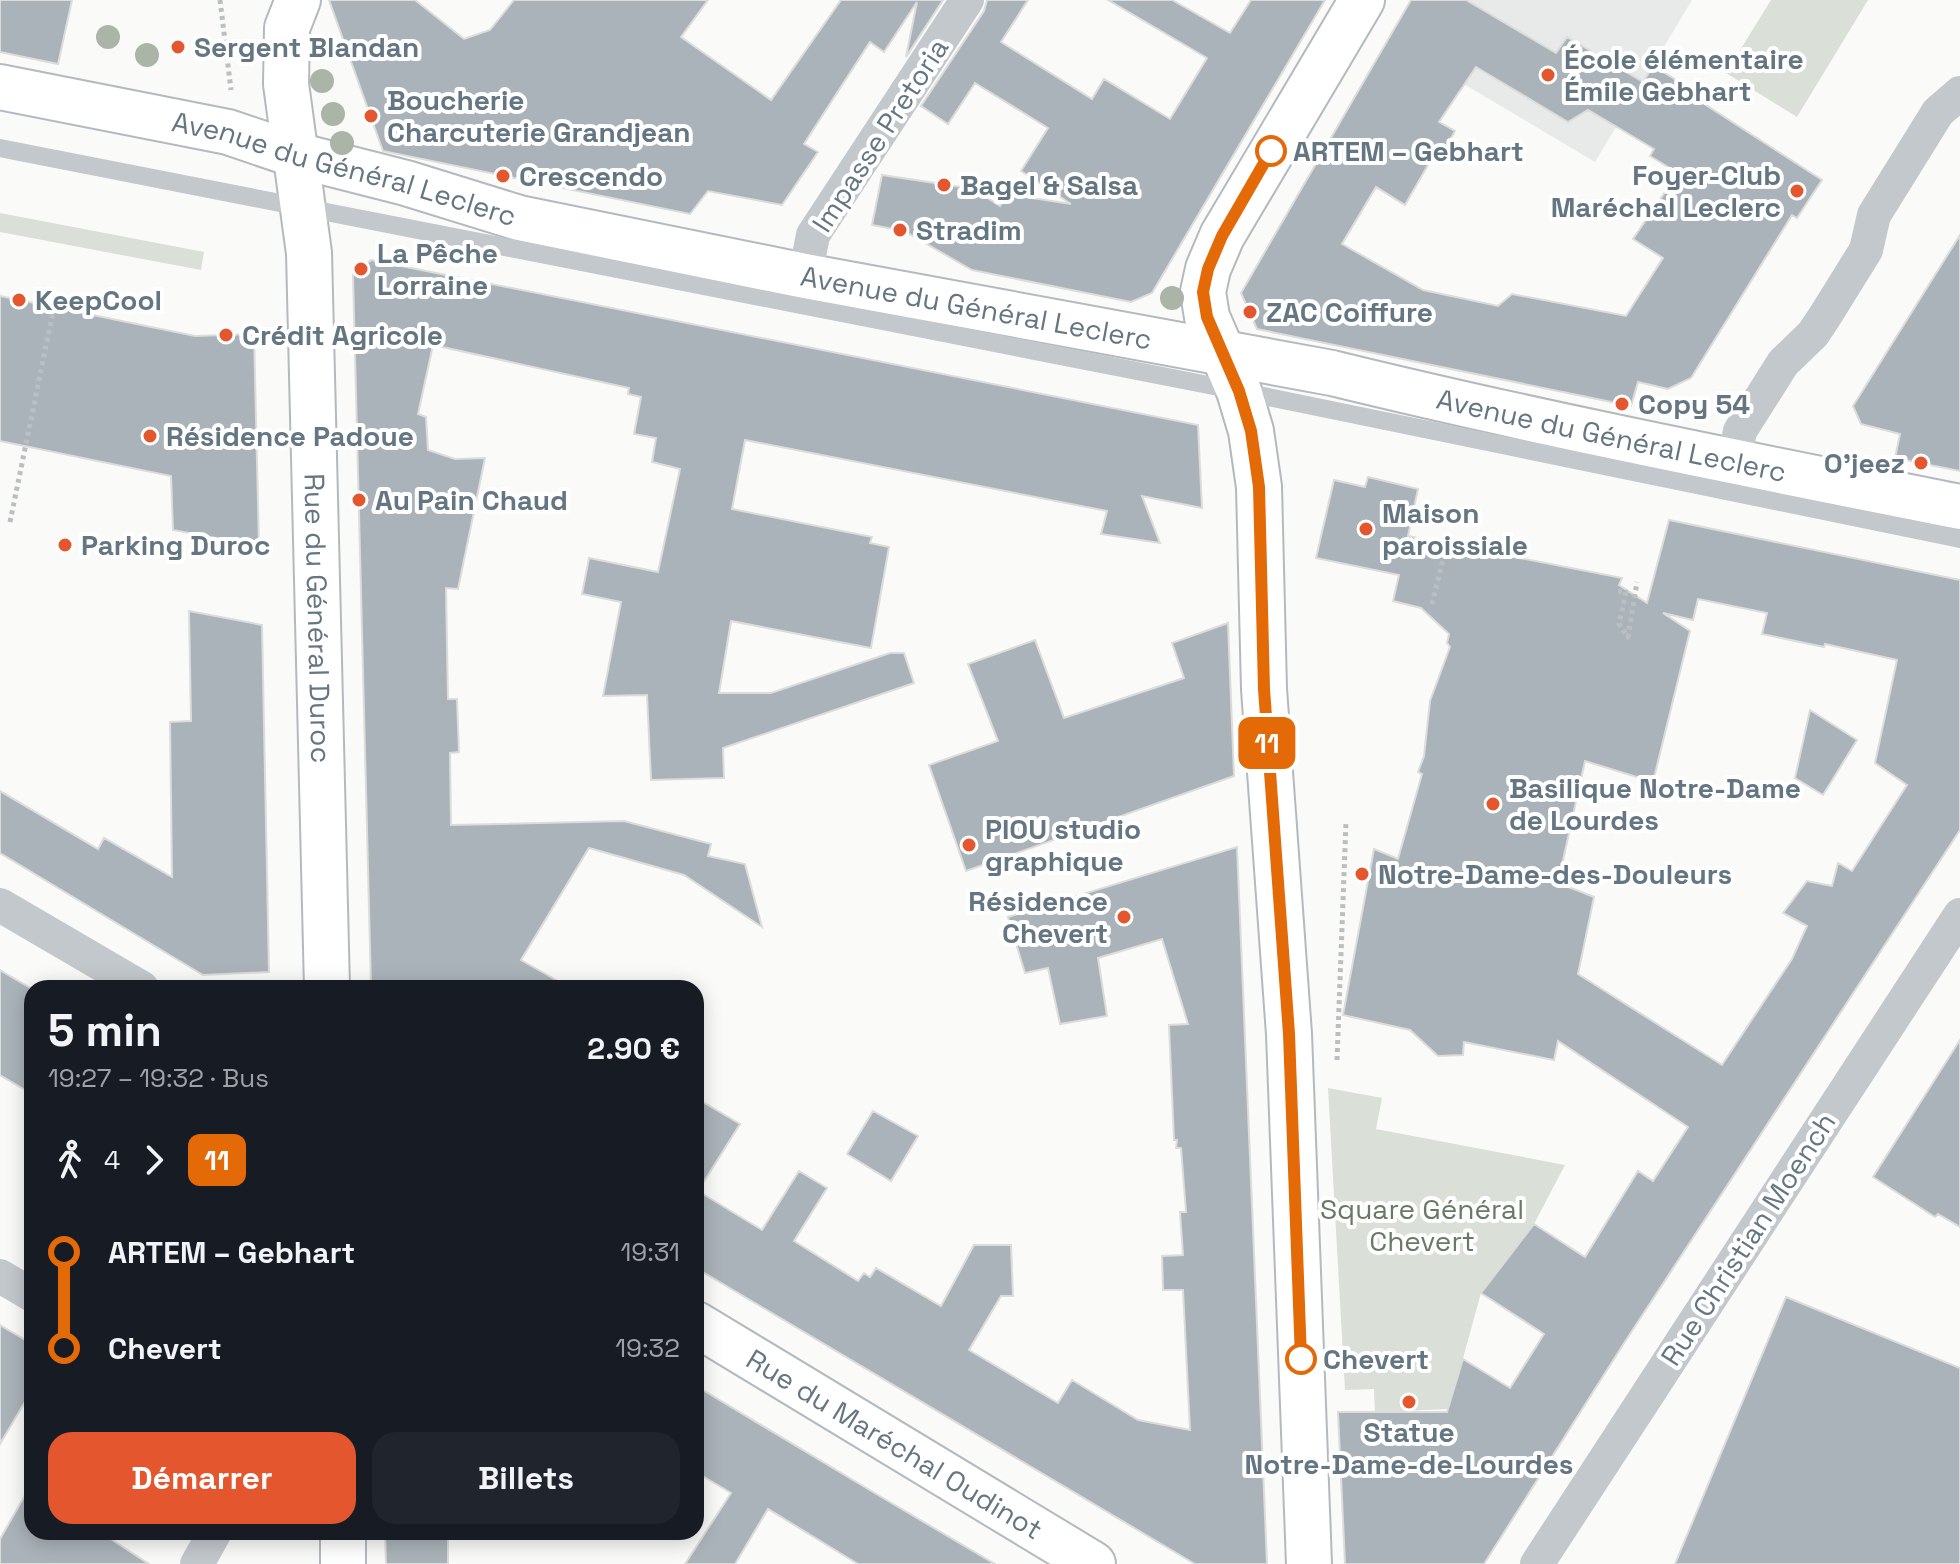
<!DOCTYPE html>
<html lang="fr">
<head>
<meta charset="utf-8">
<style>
	:root { --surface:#171b24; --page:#20242c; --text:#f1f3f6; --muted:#9ea1a6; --accent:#e4572e }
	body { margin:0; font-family:"Space Grotesk",sans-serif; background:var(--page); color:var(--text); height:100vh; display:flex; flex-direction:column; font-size:30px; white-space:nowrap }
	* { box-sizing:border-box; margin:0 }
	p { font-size:26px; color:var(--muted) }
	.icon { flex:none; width:44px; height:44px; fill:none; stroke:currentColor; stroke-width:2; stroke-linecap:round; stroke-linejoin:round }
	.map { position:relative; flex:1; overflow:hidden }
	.drawer { position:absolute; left:24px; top:980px; width:680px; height:560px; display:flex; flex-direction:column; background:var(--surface); border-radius:24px; box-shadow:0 4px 20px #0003 }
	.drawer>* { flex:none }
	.badge { padding:0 16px; border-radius:12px; font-size:28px; line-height:52px }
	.map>.badge { position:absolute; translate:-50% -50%; box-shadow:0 0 0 4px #fff }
	.legs { display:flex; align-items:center; gap:12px; height:88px; padding:0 24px; font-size:26px }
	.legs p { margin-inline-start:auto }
	.head { display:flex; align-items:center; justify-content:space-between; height:136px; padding:0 24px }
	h1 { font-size:44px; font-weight:700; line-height:60px }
	.button { display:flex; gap:16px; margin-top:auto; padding:16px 24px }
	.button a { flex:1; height:92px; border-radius:24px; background:var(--accent); color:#fff; font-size:32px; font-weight:700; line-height:92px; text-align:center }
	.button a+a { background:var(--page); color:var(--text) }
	ul { padding:0 24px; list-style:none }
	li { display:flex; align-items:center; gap:28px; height:96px; font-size:30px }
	li i { display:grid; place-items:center; width:12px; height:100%; margin:0 10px; background:currentColor }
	li i::after { content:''; width:20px; height:20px; margin:-10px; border:6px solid; border-radius:50%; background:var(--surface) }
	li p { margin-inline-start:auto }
	li:first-child i { background:linear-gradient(#0000 50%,currentColor 0) }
	li:last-child i { background:linear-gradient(currentColor 50%,#0000 0) }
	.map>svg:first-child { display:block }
	.built { fill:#e8e9e9 }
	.green { fill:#dadfd7 }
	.building { fill:#aab3b9; stroke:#dcdcda; stroke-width:2; fill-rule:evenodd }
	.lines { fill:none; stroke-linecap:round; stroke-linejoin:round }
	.secondary-casing { stroke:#b3babf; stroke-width:48 }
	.path { stroke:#bbbfc2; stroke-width:5; stroke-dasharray:4 4; stroke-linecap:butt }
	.lane { stroke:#c3c8cc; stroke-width:18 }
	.street { stroke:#c3c8cc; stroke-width:34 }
	.secondary { stroke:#fff; stroke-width:44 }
	.tree { fill:#aab4a7 }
	.line-1-casing { stroke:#fff; stroke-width:18 }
	.line-1 { stroke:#e46907; stroke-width:12 }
	.poi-dot { fill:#e4572e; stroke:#fff; stroke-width:3 }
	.stop-1-dot { fill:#fff; stroke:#e46907; stroke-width:4 }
	.labels { text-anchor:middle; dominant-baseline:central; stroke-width:8; stroke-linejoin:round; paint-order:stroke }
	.poi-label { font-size:28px; font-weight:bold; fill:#657683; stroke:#fff; text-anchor:start }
	.street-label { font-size:28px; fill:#657683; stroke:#fff }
	.stop-label { font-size:28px; font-weight:bold; fill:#657683; stroke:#fff; text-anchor:start }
	.park-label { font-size:28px; fill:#687a64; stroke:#fff }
</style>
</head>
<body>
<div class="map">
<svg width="1960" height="1564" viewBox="0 0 1960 1564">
	<rect width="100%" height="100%" fill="#fafaf8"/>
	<path class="built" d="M1411,0H1692L1595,162L1388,39Z"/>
	<path class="green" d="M1771,0H1868L1797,117L1726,73Z
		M0,213L204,252L201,270L0,232Z
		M1328,1088L1382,1098L1376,1129L1565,1165L1534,1224L1481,1293L1449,1409L1375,1412L1374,1389L1345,1390Z"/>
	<path class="building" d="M0,0H72L58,64L0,52Z
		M329,0H415L464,39L490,30L514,0H708L681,37L771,100L841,0H943L906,57L917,2L884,52L870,42L804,144L818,152L782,205L708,191L690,214L383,151Z
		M987,0H1028L1001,42L1092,99L1104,79L1170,119L1207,58L1108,0H1172L1230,33L1251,0H1325L1152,293L1131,302L972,270L904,231L872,225L882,175L974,189L1000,206L1007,194L1071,204L1021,171L1048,128L975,83L948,124L921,106L984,11Z
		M1411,0H1466L1556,53L1567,37L1643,82L1653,66L1691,89L1689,94L1822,180L1797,218L1792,215L1691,378L1668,389L1638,382L1631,406L1257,329L1241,293ZM1476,67L1568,122L1588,110L1654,149L1650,156L1678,173L1633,239L1663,258L1626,316L1512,294L1498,306L1423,290L1342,244L1376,187L1405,205L1432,158L1438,161L1455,131L1439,122Z
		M1960,235V471L1895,458L1900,434L1861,424L1853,406Z
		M371,260L1198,425L1202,508L1142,496L1160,543L1101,534L1107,511L745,440L732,509L872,537L870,543L889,547L871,648L731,621L719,693H771L890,653H904L914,683L723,748L724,778L651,780L647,695L603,696L621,602L582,594L589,558L658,572L680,469L652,462L656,438L634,434L641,397L628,394L629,388L433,345L418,414L426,417L428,450L455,459L485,458L458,589L446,588L448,699H457L459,752L450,753L451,825L624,821L711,844L708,856L745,864L762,927L684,875L589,848L521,960L570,988H371L353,275Z
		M0,296L195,336L254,334L259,546L173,530L171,476L0,441Z
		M1368,477L1418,489L1408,536L1622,578L1619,585L1647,603L1669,520L1960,580V830L1626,1340L1484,1564H1345L1338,1412H1447L1463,1359L1510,1388L1544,1334L1481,1293L1534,1224L1585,1257L1638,1171L1653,1181L1688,1127L1558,1041L1554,1060L1464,1042L1463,1055L1438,1056L1410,1030L1343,1015L1374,849L1398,859L1422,774L1418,772L1424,756L1430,701L1450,647L1447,643L1449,634L1421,608L1393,601L1399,575L1316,558L1334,480L1365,487ZM1698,599L1767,613L1762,634L1824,647L1825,644L1897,660L1875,763L1907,785L1852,871L1838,863L1832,886L1807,881L1783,913L1807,926L1792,959L1722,1065L1578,974L1594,897L1558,883L1585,761L1653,782L1690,631L1663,613L1693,620Z
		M189,611L262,625L269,972L203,975L0,853V791L98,849L104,838L172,877L170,722L191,721Z
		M1228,623L1234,776L966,871L929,765L998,741L968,664L1035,640L1064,718L1184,678L1172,643Z
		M1810,710L1857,740L1823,795L1795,778Z
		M1237,847L1267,1564H1195L696,1268V1098L740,1124L698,1191L762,1230L799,1171L827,1188L794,1241L858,1281L864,1273L870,1277L876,1268L941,1306L974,1245H1011L1013,1296H1001L969,1350L1058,1403L1072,1380L1138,1420L1190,1430L1183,1290H1163L1162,1256L1183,1255L1180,1212H1186L1181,1148H1176L1177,1140H1174L1169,1025L1188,1024L1162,939L1098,958L1107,1016L1060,1024L1048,968L1025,973L1008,917Z
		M0,970L32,989V1094L0,1075Z
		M1960,1040V1227L1938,1214L1935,1217L1873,1177Z
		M873,1111L918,1136L891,1181L847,1154Z
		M1786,1297L1960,1368V1564H1675Z
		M0,1325L32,1344V1390L0,1444Z
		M696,1386L883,1498L995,1564H858L768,1509L735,1564H685L731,1493L696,1472Z
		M32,1483V1532H100L149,1564H0V1539Z
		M385,1532H448V1564H386Z"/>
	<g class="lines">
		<defs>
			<g id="secondary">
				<path id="s1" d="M298,0L287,28L286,84L309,253L327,988"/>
				<path id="s2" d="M0,87L228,132L296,155L406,183L519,218L805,276L1332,373C1540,424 1750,465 1960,507"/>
				<path id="s3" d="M696,1324L1093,1564"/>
				<path d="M343,1532V1564"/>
				<path d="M1309,1564L1289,1034L1264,689L1259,487L1251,431L1239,391L1207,317L1203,292L1208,269L1222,236L1362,0"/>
			</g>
		</defs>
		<use href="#secondary" class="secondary-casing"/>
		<path class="path" d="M220,0L231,90
			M10,522L54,307
			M1618,591L1626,592L1619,624L1628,637L1637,582
			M1432,604L1447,543
			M1337,1060L1346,822"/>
		<path class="lane" d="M0,148L1239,391L1960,539"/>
		<path class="street" d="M805,276L813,235L967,0
			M1734,462L1740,431L1783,363L1813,334L1825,316L1866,250L1874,215L1938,112L1960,93
			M0,905L142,988
			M0,1276L32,1295
			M197,1564L215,1532
			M1537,1564L1960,915"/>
		<use href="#secondary" class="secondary"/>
	</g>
	<g class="tree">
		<circle cx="108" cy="37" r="12"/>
		<circle cx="147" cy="55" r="12"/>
		<circle cx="322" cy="81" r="12"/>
		<circle cx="333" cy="114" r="12"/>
		<circle cx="342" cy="143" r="12"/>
		<circle cx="1172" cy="298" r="12"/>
	</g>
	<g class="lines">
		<defs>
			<path id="line-1" d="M1271,151L1222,236L1208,269L1203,292L1207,317L1239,391L1251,431L1259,487L1264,689L1289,1034L1301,1359"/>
		</defs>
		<use href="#line-1" class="line-1-casing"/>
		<use href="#line-1" class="line-1"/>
	</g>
	<g class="poi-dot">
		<circle cx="178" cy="47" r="8"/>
		<circle cx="1548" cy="75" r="8"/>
		<circle cx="371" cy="116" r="8"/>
		<circle cx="503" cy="176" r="8"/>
		<circle cx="944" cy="185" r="8"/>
		<circle cx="1797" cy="191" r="8"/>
		<circle cx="900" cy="230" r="8"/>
		<circle cx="361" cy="269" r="8"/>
		<circle cx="19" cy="300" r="8"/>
		<circle cx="1250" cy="312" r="8"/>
		<circle cx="226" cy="335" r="8"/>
		<circle cx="1622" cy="404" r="8"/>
		<circle cx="150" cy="436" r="8"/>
		<circle cx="1921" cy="463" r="8"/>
		<circle cx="359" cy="500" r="8"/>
		<circle cx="1366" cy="529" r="8"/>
		<circle cx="65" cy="545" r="8"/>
		<circle cx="1493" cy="804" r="8"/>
		<circle cx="969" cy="845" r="8"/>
		<circle cx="1362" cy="874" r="8"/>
		<circle cx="1124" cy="917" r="8"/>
		<circle cx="1409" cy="1402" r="8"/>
	</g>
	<g class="stop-1-dot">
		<circle cx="1271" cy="151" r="14"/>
		<circle cx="1301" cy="1359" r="14"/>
	</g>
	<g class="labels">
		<g class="poi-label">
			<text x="194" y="47">Sergent Blandan</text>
			<text x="1564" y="59">École élémentaire<tspan x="1564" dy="32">Émile Gebhart</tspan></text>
			<text x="387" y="100">Boucherie<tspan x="387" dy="32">Charcuterie Grandjean</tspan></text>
			<text x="1781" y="175" text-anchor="end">Foyer-Club<tspan x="1781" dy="32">Maréchal Leclerc</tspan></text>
			<text x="519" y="176">Crescendo</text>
			<text x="960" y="185">Bagel &amp; Salsa</text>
			<text x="916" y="230">Stradim</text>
			<text x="377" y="253">La Pêche<tspan x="377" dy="32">Lorraine</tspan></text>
			<text x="35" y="300">KeepCool</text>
			<text x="1266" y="312">ZAC Coiffure</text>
			<text x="242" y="335">Crédit Agricole</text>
			<text x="1638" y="404">Copy 54</text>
			<text x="166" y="436">Résidence Padoue</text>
			<text x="1905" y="463" text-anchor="end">O'jeez</text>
			<text x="375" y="500">Au Pain Chaud</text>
			<text x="1382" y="513">Maison<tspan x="1382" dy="32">paroissiale</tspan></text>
			<text x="81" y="545">Parking Duroc</text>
			<text x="1509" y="788">Basilique Notre-Dame<tspan x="1509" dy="32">de Lourdes</tspan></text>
			<text x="985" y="829">PIOU studio<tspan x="985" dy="32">graphique</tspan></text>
			<text x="1378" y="874">Notre-Dame-des-Douleurs</text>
			<text x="1108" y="901" text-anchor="end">Résidence<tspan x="1108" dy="32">Chevert</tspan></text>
			<text x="1409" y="1432" text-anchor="middle">Statue<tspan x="1409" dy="32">Notre-Dame-de-Lourdes</tspan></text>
		</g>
		<g class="street-label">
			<text transform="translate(880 135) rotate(-57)">Impasse Pretoria</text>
			<text stroke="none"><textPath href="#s2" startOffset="354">Avenue du Général Leclerc</textPath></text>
			<text stroke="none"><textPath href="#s2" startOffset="1002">Avenue du Général Leclerc</textPath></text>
			<text stroke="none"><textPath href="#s2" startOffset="1650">Avenue du Général Leclerc</textPath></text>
			<text stroke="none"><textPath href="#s1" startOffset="622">Rue du Général Duroc</textPath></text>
			<text transform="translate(1748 1239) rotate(-57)">Rue Christian Moench</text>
			<text stroke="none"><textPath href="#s3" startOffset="232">Rue du Maréchal Oudinot</textPath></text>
		</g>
		<g class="stop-label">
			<text x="1293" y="151">ARTEM – Gebhart</text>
			<text x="1323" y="1359">Chevert</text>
		</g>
		<g class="park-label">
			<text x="1422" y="1209">Square Général<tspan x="1422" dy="32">Chevert</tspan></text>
		</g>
	</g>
</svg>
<b class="badge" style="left:1267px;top:743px;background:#e46907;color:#fff">11</b>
<section class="drawer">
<div class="head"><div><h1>5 min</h1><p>19:27 – 19:32 · Bus</p></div><b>2.90 €</b></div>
<div class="legs"><svg class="icon" aria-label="walk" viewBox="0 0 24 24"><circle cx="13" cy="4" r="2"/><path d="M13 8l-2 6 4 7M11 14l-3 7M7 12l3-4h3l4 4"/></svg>4<svg class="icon" aria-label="forward" viewBox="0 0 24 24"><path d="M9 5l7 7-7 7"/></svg><b class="badge" style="background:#e46907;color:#fff">11</b></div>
<ul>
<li><i style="color:#e46907"></i><b>ARTEM – Gebhart</b><p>19:31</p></li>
<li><i style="color:#e46907"></i><b>Chevert</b><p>19:32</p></li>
</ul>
<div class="button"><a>Démarrer</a><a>Billets</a></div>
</section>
</div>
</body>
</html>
